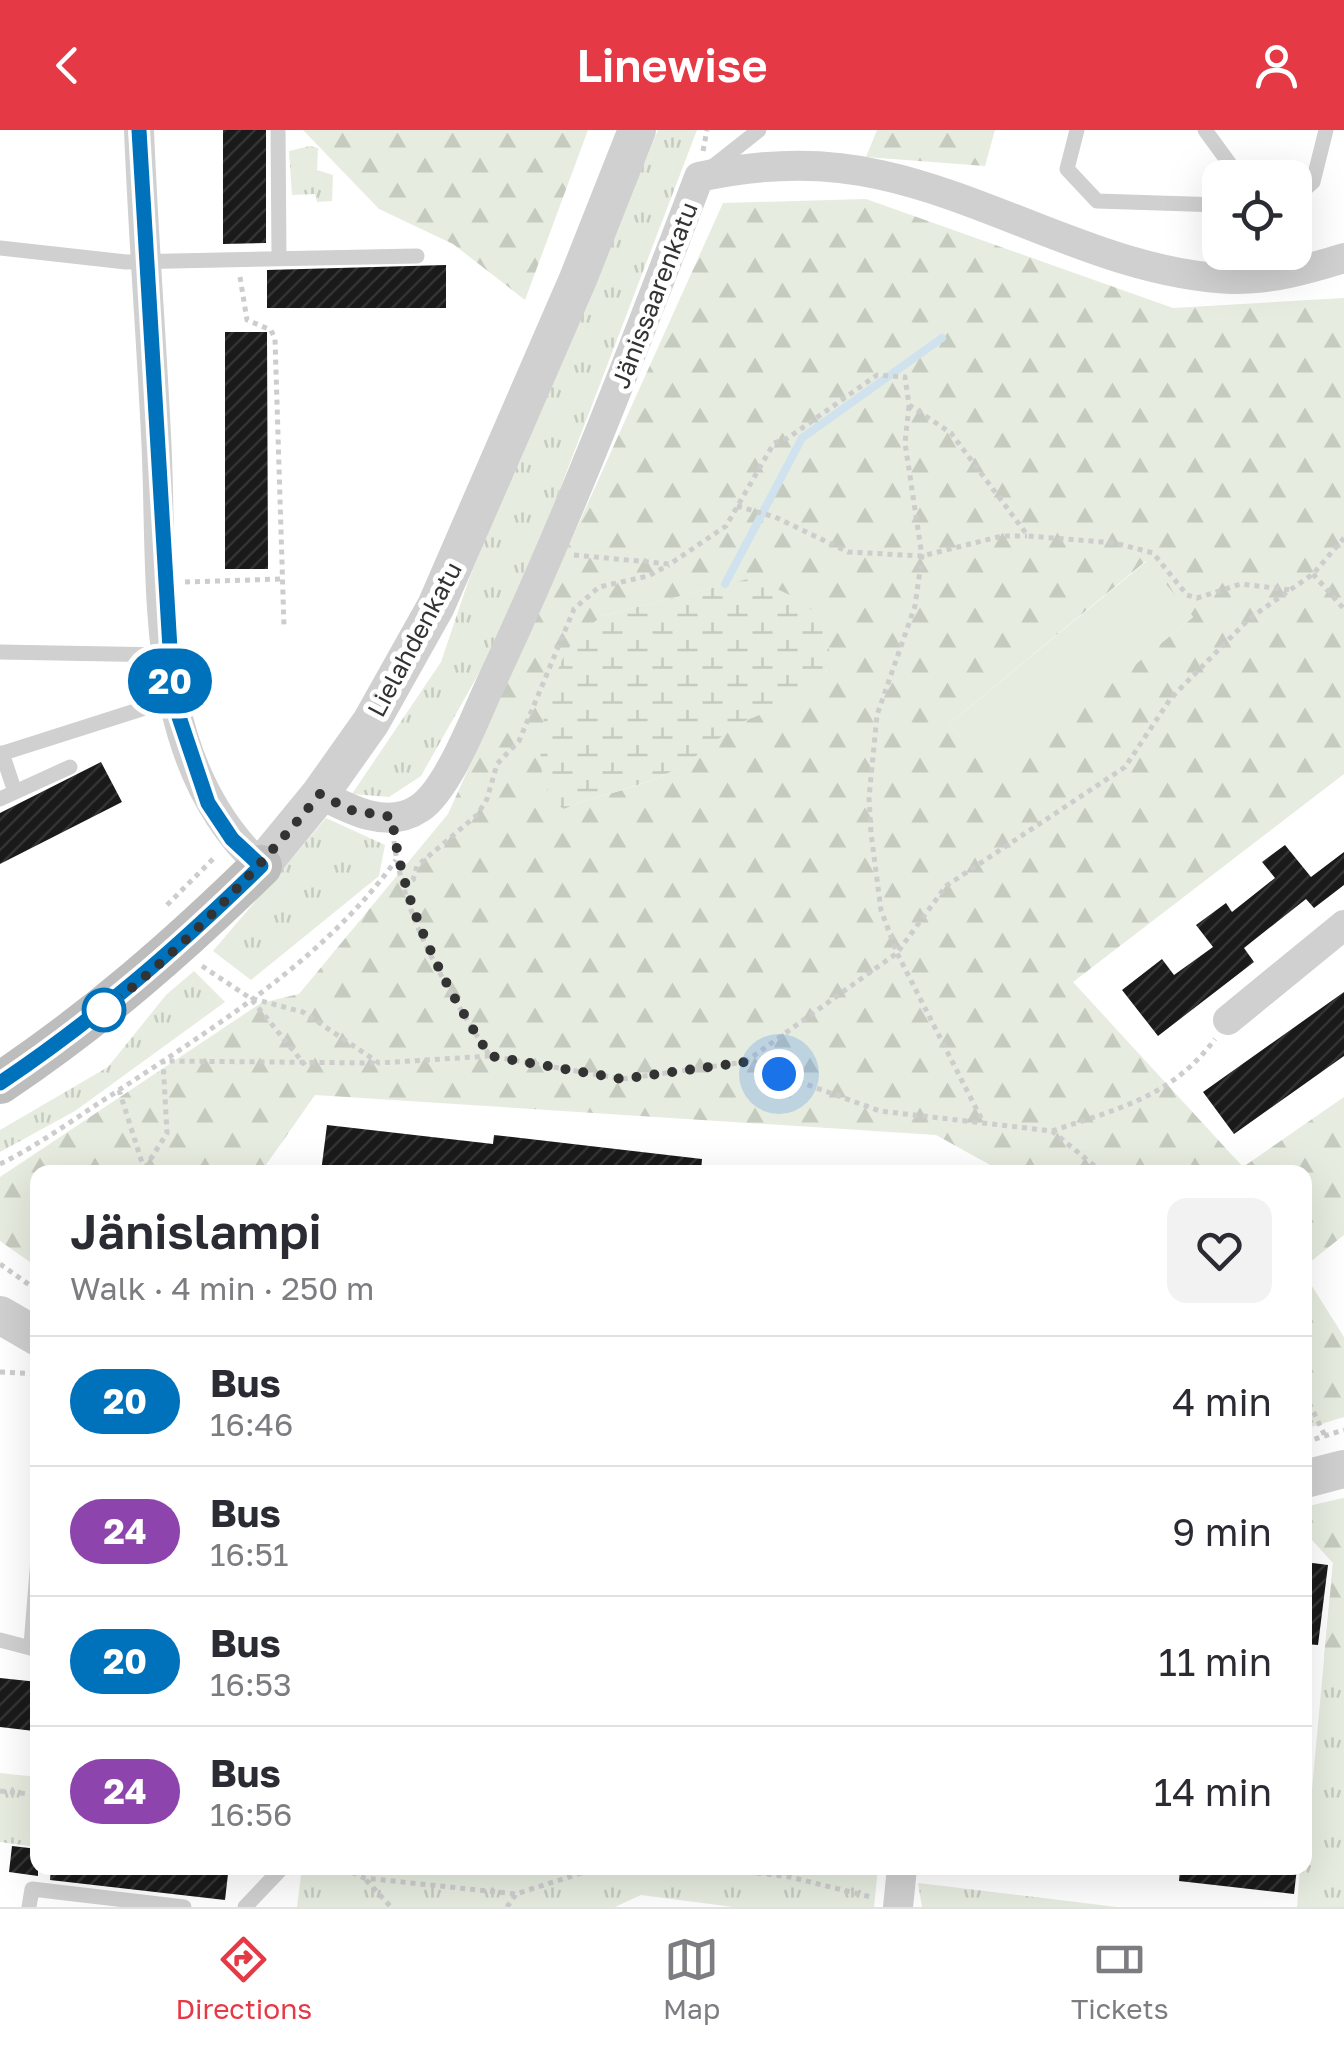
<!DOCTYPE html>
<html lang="en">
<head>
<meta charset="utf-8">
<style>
	:root { --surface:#fff; --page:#f2f2f3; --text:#2b2b33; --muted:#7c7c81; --line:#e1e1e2; --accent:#e63946 }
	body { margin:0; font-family:"Golos Text",sans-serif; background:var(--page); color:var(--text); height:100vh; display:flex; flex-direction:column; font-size:38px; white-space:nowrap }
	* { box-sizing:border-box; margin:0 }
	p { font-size:32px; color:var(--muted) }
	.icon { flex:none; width:55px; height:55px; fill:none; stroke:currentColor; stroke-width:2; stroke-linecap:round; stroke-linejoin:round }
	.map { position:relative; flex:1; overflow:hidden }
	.sheet { position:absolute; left:30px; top:1035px; width:1282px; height:710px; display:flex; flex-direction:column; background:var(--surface); border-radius:20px; box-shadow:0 10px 40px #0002 }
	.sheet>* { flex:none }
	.badge { padding:0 20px; border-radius:32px; font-size:35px; line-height:65px }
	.tools { position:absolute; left:1202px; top:30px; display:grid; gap:20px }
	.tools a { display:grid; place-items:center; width:110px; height:110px; border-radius:20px; background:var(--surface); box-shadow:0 10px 40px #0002; font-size:50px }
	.you { position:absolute; width:50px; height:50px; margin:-25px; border:8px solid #fff; border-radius:50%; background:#1a73e8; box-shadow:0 0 0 15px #1a73e833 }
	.map>.badge { position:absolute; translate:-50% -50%; box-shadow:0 0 0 5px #fff }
	.round { display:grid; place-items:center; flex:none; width:105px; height:105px; border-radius:20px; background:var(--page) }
	.head { display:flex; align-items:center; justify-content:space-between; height:170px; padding:0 40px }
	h1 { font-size:48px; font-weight:600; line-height:75px }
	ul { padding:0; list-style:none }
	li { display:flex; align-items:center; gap:30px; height:130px; padding:0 40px; border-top:2px solid var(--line) }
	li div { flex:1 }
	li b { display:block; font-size:38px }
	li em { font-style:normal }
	li .badge { min-width:110px; font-weight:700; text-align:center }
	header { display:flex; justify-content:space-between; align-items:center; height:130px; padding:0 40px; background:var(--accent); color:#fff; font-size:45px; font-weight:600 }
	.tab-bar { display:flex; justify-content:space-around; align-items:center; height:140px; border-top:2px solid var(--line); background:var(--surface); font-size:28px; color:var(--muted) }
	.tab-bar a { display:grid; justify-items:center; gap:5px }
	.tab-bar .selected { color:var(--accent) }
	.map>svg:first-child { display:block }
	.grass { fill:url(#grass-tufts) }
	.forest { fill:url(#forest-firs); fill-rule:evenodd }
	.wetland { fill:url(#wetland-marsh) }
	.garden { fill:#e6ecdf }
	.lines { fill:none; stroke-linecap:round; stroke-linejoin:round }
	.stream { stroke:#cfe2ee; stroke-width:8 }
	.building { fill:url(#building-hatch) }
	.path { stroke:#cdcdcd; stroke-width:5; stroke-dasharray:5 5; stroke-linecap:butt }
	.service { stroke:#d0d0d0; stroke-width:15 }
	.minor { stroke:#d0d0d0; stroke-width:30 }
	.tertiary { stroke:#d0d0d0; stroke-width:38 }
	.secondary { stroke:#bdbdbd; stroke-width:42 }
	.line-casing { stroke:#fff; stroke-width:22 }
	.line { stroke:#0072bc; stroke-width:15 }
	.walk { stroke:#333; stroke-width:10; stroke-dasharray:0 18 }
	.stop-dot { fill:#fff; stroke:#0072bc; stroke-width:5 }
	.labels { text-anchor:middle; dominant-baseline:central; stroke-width:10; stroke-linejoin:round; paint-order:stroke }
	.street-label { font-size:25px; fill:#333; stroke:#fff }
</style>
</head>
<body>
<header><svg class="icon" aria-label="back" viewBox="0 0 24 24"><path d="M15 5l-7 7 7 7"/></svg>Linewise<svg class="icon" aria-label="person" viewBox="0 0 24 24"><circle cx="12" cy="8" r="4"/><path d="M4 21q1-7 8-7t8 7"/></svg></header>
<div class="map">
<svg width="1344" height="1777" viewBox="0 0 1344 1777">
	<defs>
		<pattern id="grass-tufts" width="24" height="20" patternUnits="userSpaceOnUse" patternTransform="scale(2.5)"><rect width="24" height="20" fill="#e6ecdf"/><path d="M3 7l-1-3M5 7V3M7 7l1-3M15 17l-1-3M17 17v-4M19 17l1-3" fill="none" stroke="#c6cbc0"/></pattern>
		<pattern id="forest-firs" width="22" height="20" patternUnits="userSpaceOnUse" patternTransform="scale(2.5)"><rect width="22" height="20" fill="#e6ecdf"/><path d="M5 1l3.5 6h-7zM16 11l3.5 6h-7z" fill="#c6cbc0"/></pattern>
		<pattern id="wetland-marsh" width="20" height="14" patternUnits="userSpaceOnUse" patternTransform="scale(2.5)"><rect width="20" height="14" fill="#e6ecdf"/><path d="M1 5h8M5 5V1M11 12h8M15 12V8" fill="none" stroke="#c6cbc0"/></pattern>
		<pattern id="building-hatch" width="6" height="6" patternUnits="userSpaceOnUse" patternTransform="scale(2.5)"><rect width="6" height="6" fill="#1a1a1a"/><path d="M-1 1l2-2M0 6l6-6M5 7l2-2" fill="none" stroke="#333"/></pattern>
	</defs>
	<rect width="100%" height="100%" fill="#fff"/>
	<path class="grass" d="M658,0H697L539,414L483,536L421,646L389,667L352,664L441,532L470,446Z
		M310,16L318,18L317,40L333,45L332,71L317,72L315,64L292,65L289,21Z
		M326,688L385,715L379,746L251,850L213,821Z
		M194,841L225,872L75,981L0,1022V1000L108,937L166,865Z
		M1344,1368V1777H1297L1300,1738H1305V1660L1312,1659L1333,1433L1305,1402V1377Z
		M0,1643L37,1647V1717L0,1712Z
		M302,1738H878L874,1777H733L641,1765L615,1777H297Z
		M918,1753L1117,1777H922Z"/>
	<path class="forest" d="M303,0H588L525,170L453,114L379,79Z
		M877,0H995L985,36L866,27Z
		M866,69L1173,178L1344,168V644L1073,852L1243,1037L1344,967V1105L1305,1136V1042H1003L936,1005L315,965L261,1042H38L37,1137L0,1111V1047L261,873L299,864L448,684L723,73ZM1146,431L1193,487L995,649L949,594ZM749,449L827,540C797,585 784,571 745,591C719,604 699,626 674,640C642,658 599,664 564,679L602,486Z
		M1305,1145L1344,1207V1287L1305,1299Z
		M1344,1368V1537L1324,1527L1333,1433L1305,1402V1377Z"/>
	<path class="wetland" d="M748,449C787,461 833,478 829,527C828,540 823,552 813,561C792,581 766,579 743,592C719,606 698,627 674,640C641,658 599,664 564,679C521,655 546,555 568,519C577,506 589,496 602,486Z"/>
	<path class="garden" d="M1147,431L1193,487L995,650L949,594Z"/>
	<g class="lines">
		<path class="stream" d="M725,454L802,308L942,208"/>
	</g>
	<path class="building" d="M223,0H266V113L223,114Z
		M446,135V178H267V140Z
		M225,202H267L268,439H225Z
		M101,632L122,672L0,734V683Z
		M1285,715L1311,747L1344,722V755L1314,778L1306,769L1254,810L1244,818L1254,832L1158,906L1122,860L1162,829L1174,845L1213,817L1196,795L1226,773L1232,782L1275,748L1262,732Z
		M1344,862V926L1234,1004L1203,962Z
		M327,995L493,1014L494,1005L702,1029L701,1042H321Z
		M1305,1432L1328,1435L1318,1515L1305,1514Z
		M0,1548L38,1552L34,1601L0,1597Z
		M12,1716L38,1719V1746L9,1742Z
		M51,1738H180L228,1744L225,1770L50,1750Z
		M1180,1738H1297L1294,1764L1179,1751Z"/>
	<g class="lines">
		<path class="path" d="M703,21L707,0
			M240,147L247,190L271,200L275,209L284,497
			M909,276L905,313L922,426L915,476L877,585L869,668L871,703L881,780L897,823L982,990
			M737,376L775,387L848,422L922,426L1002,406H1027
			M574,425L670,434L726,396L774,313L788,308L877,245L905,247L909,275L951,303L1028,406L1115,413L1153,423L1187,465L1197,468L1241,454L1291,460
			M1313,444L1344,479
			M185,452L282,449
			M394,711C403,789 449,862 490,926
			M404,756L413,750L417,736L477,685L487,669L497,634L519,611L574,479L599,457L648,446L669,435
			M167,775L216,726
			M202,836L250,868L303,882L379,933L490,926L622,949L745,932L880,981L1052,1001L1102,1042
			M252,870L305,935
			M745,932L897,823L946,756L1125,637L1171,568L1250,488L1313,444L1344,408
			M119,960L145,1042
			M1052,1001C1117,979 1172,967 1215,909
			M0,1034C41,1014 78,986 116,962C216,896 326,828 396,730
			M145,1038L167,1003L163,931L376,933
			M0,1134L38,1161
			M0,1242L38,1244
			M1305,1264L1325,1306
			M1305,1312L1344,1300
			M0,1661L38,1665
			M343,1738L364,1748L516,1764L597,1738
			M717,1738L790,1747L871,1767
			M366,1750L391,1777
			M507,1777L516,1764"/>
		<path class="service" d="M278,0L279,126
			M1077,0L1067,39L1097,71L1220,75
			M1205,0L1240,48
			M711,38L759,0
			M1295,68L1313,52L1326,0
			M0,118L126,132L417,126
			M0,522L167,525
			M2,623L15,662
			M0,624L173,569
			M0,669L70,637
			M0,1510L38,1520
			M31,1515L38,1429
			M29,1777L32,1759L184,1777
			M245,1777L282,1738"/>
		<path class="minor" d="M139,0C143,102 151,203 156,305C164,451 144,627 261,736
			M320,664C350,680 388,700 420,678C449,658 476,585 491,553C569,387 634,218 699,47C758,34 821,31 881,45C1000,71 1108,144 1232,149C1270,150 1308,139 1344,128
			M1228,890L1344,795
			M898,1777L902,1738"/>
		<path class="tertiary" d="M261,736L320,664L371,592L436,476L578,149L637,0
			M0,1185L38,1207
			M1305,1349L1344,1339"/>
		<path class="secondary" d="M0,953C96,889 179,816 261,736"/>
	</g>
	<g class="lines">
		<defs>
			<path id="line" d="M0,953C96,889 179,816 261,736L232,709L208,673L173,569L139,0"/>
		</defs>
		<use href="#line" class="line-casing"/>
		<use href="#line" class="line"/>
		<path class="walk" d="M104,880C185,817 255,743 320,664L350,680L392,687C402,776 442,852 490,926L622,949L745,932L779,944"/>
	</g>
	<circle class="stop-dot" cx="104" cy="880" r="20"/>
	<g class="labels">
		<g class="street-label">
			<text transform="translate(654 165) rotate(-69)">Jänissaarenkatu</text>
			<text transform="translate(414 509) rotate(-62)">Lielahdenkatu</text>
		</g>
	</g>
</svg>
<div class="tools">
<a><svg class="icon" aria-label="locate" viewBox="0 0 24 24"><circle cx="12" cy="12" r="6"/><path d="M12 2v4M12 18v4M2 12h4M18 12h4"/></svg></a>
</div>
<div class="you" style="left:779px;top:944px"></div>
<b class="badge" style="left:170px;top:551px;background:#0072bc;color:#fff">20</b>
<section class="sheet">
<div class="head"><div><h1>Jänislampi</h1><p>Walk · 4 min · 250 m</p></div><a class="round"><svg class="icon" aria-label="heart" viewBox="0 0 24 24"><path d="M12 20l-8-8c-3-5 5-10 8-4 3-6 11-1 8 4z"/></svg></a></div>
<ul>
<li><span class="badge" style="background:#0072bc;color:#fff">20</span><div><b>Bus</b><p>16:46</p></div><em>4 min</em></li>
<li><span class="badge" style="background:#8e44ad;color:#fff">24</span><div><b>Bus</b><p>16:51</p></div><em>9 min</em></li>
<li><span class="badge" style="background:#0072bc;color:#fff">20</span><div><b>Bus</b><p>16:53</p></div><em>11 min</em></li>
<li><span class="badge" style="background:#8e44ad;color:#fff">24</span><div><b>Bus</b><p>16:56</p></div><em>14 min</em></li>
</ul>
</section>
</div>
<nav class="tab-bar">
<a class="selected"><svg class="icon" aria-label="directions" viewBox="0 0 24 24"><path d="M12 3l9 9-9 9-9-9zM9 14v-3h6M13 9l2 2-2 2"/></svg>Directions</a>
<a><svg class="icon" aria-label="map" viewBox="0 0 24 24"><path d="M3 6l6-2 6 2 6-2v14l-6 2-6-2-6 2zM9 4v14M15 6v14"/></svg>Map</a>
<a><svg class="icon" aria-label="tickets" viewBox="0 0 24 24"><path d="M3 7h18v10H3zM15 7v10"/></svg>Tickets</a>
</nav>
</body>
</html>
